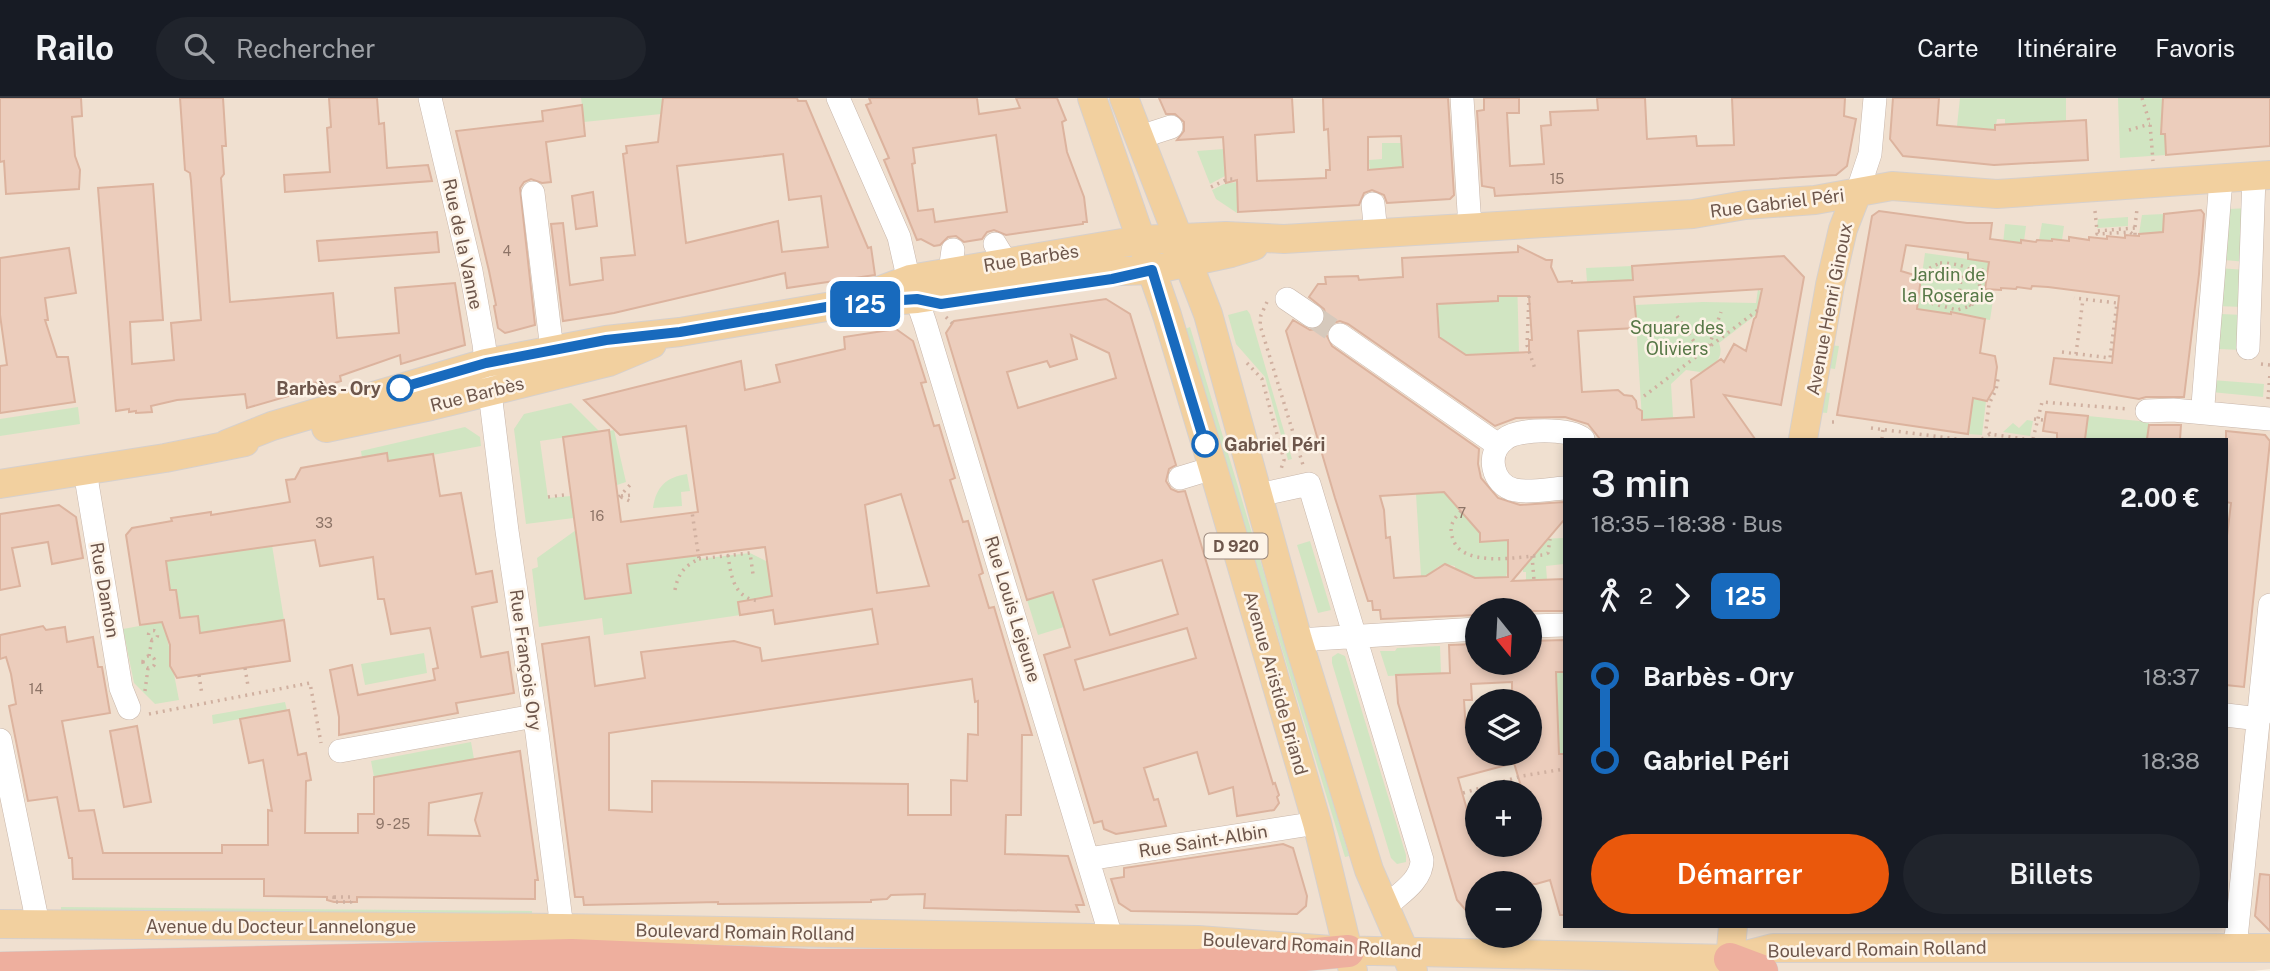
<!DOCTYPE html>
<html lang="fr">
<head>
<meta charset="utf-8">
<style>
	:root { --surface:#171b24; --page:#20242c; --text:#f1f3f6; --muted:#9ea1a6; --line:#363941; --accent:#ea580c }
	body { margin:0; font-family:"Public Sans",sans-serif; background:var(--page); color:var(--text); height:100vh; display:flex; flex-direction:column; font-size:26px; white-space:nowrap }
	* { box-sizing:border-box; margin:0 }
	p { font-size:23px; color:var(--muted) }
	.icon { flex:none; width:38px; height:38px; fill:none; stroke:currentColor; stroke-width:2; stroke-linecap:round; stroke-linejoin:round }
	.map { position:relative; flex:1; overflow:hidden }
	.drawer { position:absolute; left:1563px; top:340px; width:665px; height:490px; display:flex; flex-direction:column; background:var(--surface); border-radius:0px; box-shadow:0 4px 10px #0003 }
	.drawer>* { flex:none }
	.badge { padding:0 14px; border-radius:10px; font-size:24px; line-height:46px }
	.needle { width:46px; rotate:162deg }
	.buttons { position:absolute; left:1465px; top:500px; display:grid; gap:14px }
	.buttons a { display:grid; place-items:center; width:77px; height:77px; border-radius:50%; background:var(--surface); box-shadow:0 4px 10px #0003; font-size:35px }
	.map>.badge { position:absolute; translate:-50% -50%; box-shadow:0 0 0 4px #fff }
	.legs { display:flex; align-items:center; gap:10px; height:77px; padding:0 28px; font-size:23px }
	.legs p { margin-inline-start:auto }
	.summary { display:flex; align-items:center; justify-content:space-between; height:119px; padding:0 28px }
	h1 { font-size:38px; font-weight:600; line-height:52px }
	.cta { display:flex; gap:14px; margin-top:auto; padding:14px 28px }
	.cta a { flex:1; height:80px; border-radius:42px; background:var(--accent); color:#fff; font-size:28px; font-weight:600; line-height:80px; text-align:center }
	.cta a+a { background:var(--page); color:var(--text) }
	ul { padding:0 28px; list-style:none }
	li { display:flex; align-items:center; gap:24px; height:84px; font-size:26px }
	li i { display:grid; place-items:center; width:10px; height:100%; margin:0 9px; background:currentColor }
	li i::after { content:''; width:18px; height:18px; margin:-9px; border:5px solid; border-radius:50%; background:var(--surface) }
	li p { margin-inline-start:auto }
	li:first-child i { background:linear-gradient(#0000 50%,currentColor 0) }
	li:last-child i { background:linear-gradient(currentColor 50%,#0000 0) }
	header { display:flex; align-items:center; gap:42px; box-sizing:border-box; height:98px; padding:0 35px; background:var(--surface); border-bottom:2px solid var(--line) }
	header strong { font-size:33px }
	nav { display:flex; gap:38px; margin-inline-start:auto; font-size:24px }
	.search { width:490px; height:63px; background:var(--page); display:flex; align-items:center; gap:18px; box-sizing:border-box; padding:0 24px; border-radius:38px; color:var(--muted); font-size:26px }
	.map>svg:first-child { display:block }
	.residential { fill:#f0e0d0; fill-rule:evenodd }
	.green { fill:#d1e5c2 }
	.building { fill:#eccdbc; stroke:#dcb39e; stroke-width:2; fill-rule:evenodd }
	.lines { fill:none; stroke-linecap:round; stroke-linejoin:round }
	.minor-tunnel { stroke:#d6c9bc; stroke-width:23; stroke-dasharray:23 11; stroke-linecap:butt }
	.minor-casing { stroke:#c8b6aa; stroke-width:24 }
	.major-casing { stroke:#d6d0cd; stroke-width:30 }
	.highway-casing { stroke:#d6d0cd; stroke-width:33 }
	.path { stroke:#d0b0a0; stroke-width:3.5; stroke-dasharray:2 5; stroke-linecap:butt }
	.minor { stroke:#fff; stroke-width:23 }
	.major { stroke:#f2d09f; stroke-width:28 }
	.highway { stroke:#eeaf9e; stroke-width:32 }
	.path-bridge { stroke:#d0b0a0; stroke-width:3.5; stroke-dasharray:2 5; stroke-linecap:butt }
	.line-1-casing { stroke:#fff; stroke-width:16 }
	.line-1 { stroke:#186abd; stroke-width:10 }
	.stop-1-dot { fill:#fff; stroke:#186abd; stroke-width:3.5 }
	.labels { text-anchor:middle; dominant-baseline:central; stroke-width:5; stroke-linejoin:round; paint-order:stroke }
	.number-label { font-size:14px; fill:#8d7467 }
	.shield { fill:#fdf3e7; stroke:#98857a; stroke-width:2 }
	.shield-label { font-size:16px; font-weight:bold; fill:#6d564b }
	.street-label { font-size:18px; fill:#6d564b; stroke:#fdf3e7 }
	.park-label { font-size:18px; fill:#577847; stroke:#fdf3e7 }
	.stop-label { font-size:18px; font-weight:bold; fill:#6d564b; stroke:#fdf3e7; text-anchor:end }
</style>
</head>
<body>
<header>
<strong>Railo</strong>
<div class="search"><svg class="icon" aria-label="search" viewBox="0 0 24 24"><circle cx="10" cy="10" r="6"/><path d="M15 15l6 6"/></svg>Rechercher</div>
<nav><a>Carte</a><a>Itinéraire</a><a>Favoris</a></nav>
</header>
<div class="map">
<svg width="2270" height="873" viewBox="0 0 2270 873">
	<rect width="100%" height="100%" fill="#f9efe1"/>
	<path class="residential" d="M0,0H2270V871L2254,873H819L818,851H377L0,862ZM1564,341H2226V828H1564ZM1477,513H1530V565H1477ZM1477,604H1530V656H1477ZM1477,695H1530V747H1477ZM1477,786H1530V838H1477Z"/>
	<path class="green" d="M581,0H663L661,16L584,24Z
		M1960,0H2066V23L2005,26V21H1997L1995,32L1957,28Z
		M2118,0H2163L2161,35L2165,36L2166,57L2120,60Z
		M1382,45H1401L1403,69L1370,74L1369,62L1382,61Z
		M1224,51L1225,78L1210,86L1197,53Z
		M1237,84L1238,114L1237,115L1216,101L1212,92L1224,86Z
		M2250,110L2247,164L2224,162L2228,111Z
		M2164,116L2163,135L2139,136L2142,117Z
		M2128,119V128L2097,130L2098,121Z
		M2042,125L2064,128L2062,142H2039Z
		M2005,126L2026,128L2024,143L2021,145L2006,143L2003,146Z
		M1925,155L1989,164L1984,200L1993,202L1990,222L1955,217L1952,214L1951,216L1917,211Z
		M1633,168V182L1587,184L1586,170Z
		M2218,170L2246,172L2244,209L2215,208Z
		M1517,179L1519,255L1465,263L1453,248L1439,239L1435,184L1459,185L1461,205L1498,203L1497,182Z
		M1758,191L1762,196L1757,216L1719,245C1725,261 1713,268 1700,274L1686,272L1671,286L1673,319H1687V341H1665L1664,321L1642,322L1635,207L1703,204L1756,205Z
		M1247,212L1250,216L1292,361L1288,362L1265,279L1236,246L1228,217Z
		M2221,216L2243,217L2241,252L2219,251Z
		M1190,229L1349,758L1345,759L1185,231Z
		M1829,247L1839,248L1835,271L1828,270L1824,294L1830,295L1827,315L1817,314Z
		M2212,282L2264,286L2263,299L2211,294Z
		M1973,301L1986,303L1982,337L1968,336Z
		M571,305L600,334L540,343L548,400L571,398L574,420L526,426L514,331L524,316Z
		M78,309L80,326L0,338V321Z
		M2088,318L2149,324L2147,341H2085Z
		M2027,322L2033,323L2030,338L2003,334L2013,325L2019,330Z
		M465,329L480,339L481,348L389,365L387,355L362,360L361,353Z
		M614,332L626,384L617,387L609,333Z
		M687,376L690,393L681,394L682,408L653,410C656,389 666,379 687,376Z
		M1448,394V399L1480,435V443L1564,440V466L1546,468L1547,482H1526V474H1523V469L1508,470L1506,479L1455,480V468C1436,464 1439,471 1424,479L1421,478L1416,396Z
		M576,432L627,466L694,457L699,461L750,455L768,464L772,498L761,500V514L604,537L602,520L539,529L532,471L538,469L537,460Z
		M1310,443L1331,512L1318,515L1297,447Z
		M272,447L284,522L240,532L239,529L201,536L198,518L180,520L176,492H170L166,463Z
		M1053,494L1064,529L1038,537L1027,502Z
		M166,523C162,537 174,552 170,566L173,571L179,602L155,606L134,585L123,531Z
		M1440,548L1441,575L1388,578L1380,553H1395L1397,550Z
		M424,555L427,575L365,587L361,566Z
		M1338,555L1345,558L1406,757V764L1397,766L1391,760L1332,565V559Z
		M1553,574H1564V677L1534,678L1515,657L1552,655L1558,658L1559,656L1557,587Z
		M285,604L287,612L213,626L212,617Z
		M471,644L474,661L374,679L371,663Z
		M61,809L532,813V817L61,813Z"/>
	<path class="building" d="M0,0H81L82,18L72,19L75,58L80,72L79,91L6,96L4,63L0,64Z
		M180,0H223L226,48H222L224,76L221,80L230,204L333,195L337,240L399,235L395,190L455,185L465,247L401,266L400,257L340,278L341,283L322,289L321,284L292,287V297L247,310L245,296L177,302L151,308L152,314L136,315V313L129,314V311L116,313L98,90L153,86L163,222L130,224L132,266L174,262L171,225L201,222L191,83L190,75L185,72Z
		M329,0H377L379,26L384,25L387,70L428,67L432,83L285,94L284,77L330,74L327,30L331,29Z
		M663,0H797L798,3H806L868,150L871,149L875,177L787,190L785,175L614,215L563,223L551,126L563,125L570,187L603,182L601,160L635,157L623,56L627,55L626,48L658,44ZM783,56L789,102L821,98L828,149L782,154L778,123L686,145L677,68Z
		M869,0H977L979,16L1020,10L1016,0H1057L1066,22L1062,24L1067,54L1084,99L1087,124H1083V126L1006,137L994,132L987,134L982,141L964,144L956,138L948,139L940,147L934,148L921,141L917,142L884,62L889,60L866,7L871,5ZM996,37L1007,114L935,124L933,111L918,113L912,66L915,65L913,50Z
		M1159,0H1292L1294,34L1255,37L1257,83L1326,80V72H1330L1328,31L1324,32L1323,0H1448L1454,97L1450,101L1387,105L1384,97L1372,92L1364,95L1359,107L1238,114L1237,82L1226,85L1223,39L1177,42L1184,33V24L1175,16H1166ZM1401,38L1403,69L1368,72V39Z
		M1484,0H1519V15H1507L1510,68L1544,66L1541,28L1551,27L1550,14L1598,12L1597,0H1645L1647,41L1696,38L1697,48L1734,47L1732,0H1845L1844,18L1856,21L1847,68L1836,77L1495,98L1494,90L1482,88L1477,13L1484,12Z
		M1893,0H1939L1937,27L1995,32V27L2086,22L2088,62L1994,67L1903,58L1890,41Z
		M2163,0H2270V48L2166,57L2165,36H2161Z
		M582,7L585,38L546,44L551,84L542,85L531,81L524,84L520,90L535,227L505,235L498,230L494,208L496,207L489,173L456,33L543,23L542,13Z
		M593,94L597,128L576,131L572,98Z
		M2201,112L2204,116L2199,176L2184,299H2146L2139,301L2050,286L2054,260L2112,265L2119,198L2048,189L2032,188L2031,191L2017,189L2016,191L2001,190V192L1985,191L1989,164L1968,161V155L1906,147L1901,173L1921,179L1917,211L1951,216V214L1985,221L1980,255L1995,258L1997,269L1994,291L1987,303L1973,300L1968,336L1837,317L1872,118L1879,113L1967,125H1992L1990,141L2021,145V142L2036,144L2037,142L2052,143V141L2069,143V139L2089,142V139L2107,141V138L2125,140V137L2139,138V136L2163,134L2164,116Z
		M437,134L439,154L319,163L317,143Z
		M1518,148L1546,162H1552L1551,169L1558,184L1572,183V185L1633,182L1632,168L1784,158L1804,179L1781,307L1724,297L1755,341H1600L1588,326L1565,319L1516,320L1495,328L1348,226L1340,223L1333,225L1328,230L1326,236L1332,248L1479,351L1478,366L1481,380L1498,400L1520,407L1564,404V422L1512,483L1564,481V513H1477V517L1381,521L1380,512H1373L1372,503H1368L1335,400L1286,233L1293,222L1310,232L1317,231L1323,226L1326,218L1324,211L1309,199L1318,186H1326L1325,179L1358,178L1359,182L1403,179L1402,160L1518,154ZM1762,191L1756,219L1754,221L1746,253L1734,246L1724,264L1721,261L1691,282L1694,319L1642,322V313L1637,310L1636,303L1632,298L1624,297L1618,292L1582,294L1578,233L1637,230L1634,199ZM1498,198H1529L1532,242H1529V254L1466,257L1439,239L1437,206L1498,203ZM1444,394L1480,435V444L1508,442V479L1475,480L1445,466L1426,478L1394,480L1390,439L1386,440L1384,412L1380,398Z
		M69,150L76,195L45,200L48,222H45L57,259H68L75,304L0,315V268L7,267L0,217V160Z
		M1106,201L1130,216L1176,367L1169,371L1166,383L1171,391L1178,394L1185,393L1273,686L1275,685L1279,697L1277,699L1279,705L1274,712L1237,718L1233,689L1209,696L1197,654L1144,670L1154,702L1158,701L1166,728L1116,736L1104,731L1102,723L1094,725L1044,557L1070,549L1064,529L1053,494L1027,502L946,235L954,223ZM1071,237L1109,255L1116,280L1018,310L1007,274L1047,263L1050,269L1077,261ZM1162,462L1178,516L1110,537L1093,482ZM1187,530L1196,560L1084,592L1075,562Z
		M896,231L913,243L926,284L921,285L934,328L939,327L955,380L950,382L963,424L968,423L983,475L979,477L989,510L994,509L1032,637H1022L1021,717H1006L1005,756L1068,758L1084,807H1076L1079,814L924,810L925,796L891,797L887,801L871,802V804L718,806V804L584,807L583,799H575L542,546L589,539L595,588L645,580L641,554L734,543L760,550L762,563L878,546L872,511L775,526L773,512L740,517L738,504L772,498L765,449L627,466L631,495L585,501L563,339L609,332L621,424L698,414L686,328L620,337L584,302L741,263L745,292L780,284L776,267L845,251L844,239ZM901,396L929,488L877,495L865,407ZM972,581L975,604L978,603V637L968,636L967,683L951,682V717H908V686L652,683V714L609,712V635Z
		M2046,314L2088,318L2085,341H2057V335L2043,333Z
		M2149,327H2181L2180,341H2147Z
		M2226,333L2265,337L2270,343L2244,589L2226,587V446L2231,405L2226,404Z
		M387,355L388,363L433,356L440,398L461,395L476,476L492,473L497,504L472,509L481,559L508,554L514,595L456,605L458,615L339,637V619L330,572L352,567L358,597L435,582L433,571L438,570L430,530L391,536L384,501H378L373,459L320,468L315,442L166,463L170,492H176L180,520L198,518L200,535L284,522L290,563L177,580L170,568V547L162,524L140,527L126,437L132,430L172,423L171,420L211,414V417L290,404L286,382L295,381L301,370Z
		M59,407L76,419L83,460L52,466L48,444L12,450L20,488L0,492V416Z
		M43,528L46,532L65,529L67,544L93,539L98,569H102L110,615L62,623L79,713L94,712L103,755H222V747H268V712L272,713L263,662L249,665L240,621L289,612L298,657L306,655L311,682L306,683L305,735H358V716H374V679L520,653L538,782H535V801L357,799V804H334L327,802V799L264,798V781H73L72,760H69L57,699L28,703L9,608L16,606L11,576L6,559L0,561V537ZM482,695L475,722L480,738L428,737L429,705Z
		M1564,542V574H1556L1559,656H1564V817H1560L1550,782L1536,786H1477V825L1457,802L1398,605L1396,577L1450,575L1449,547L1477,546V565H1530V543ZM1512,584V594H1516L1517,604H1530V656H1477V633L1466,634L1464,602H1472L1471,586ZM1514,665L1523,695H1530V717L1534,732L1530,733V747H1477L1458,680Z
		M137,628L151,704L124,709L110,633Z
		M1283,746L1293,750L1307,798L1306,808L1297,816L1131,813L1119,805L1111,781L1124,779V770Z
		M2260,776L2270,777V833L2255,818Z"/>
	<g class="lines">
		<path class="minor-tunnel" d="M1312,218L1340,237"/>
		<defs>
			<path id="minor" d="M430,0L471,173L484,246L507,433L537,635L562,830
				M838,0L899,139L906,170L925,225L1112,842
				M1462,0L1470,130
				M1140,39L1171,29
				M533,95L552,252
				M1857,95L1870,56L1875,0
				M1373,106L1376,135
				M995,146L1006,164
				M950,173L953,152
				M1287,201L1312,218
				M1340,237L1498,347
				M2248,250L2254,79
				M2203,307L2221,81
				M2147,313L2173,312L2270,321
				M85,373L121,590L129,610
				M1180,380L1213,370
				M1564,390C1549,391 1530,395 1515,392C1492,387 1485,355 1505,341C1519,330 1570,330 1583,341
				M1259,397L1309,386L1422,762C1422,783 1399,796 1385,809
				M1530,528L1564,527
				M1298,542L1477,531
				M2226,617L2259,621
				M0,642L38,826
				M340,653L534,618
				M1088,761L1317,725
				M2235,850L2270,507"/>
			<path id="major" d="M1092,0L1167,217L1213,370L1317,725L1353,873
				M1124,0L1208,216L1298,542L1369,772L1413,873
				M844,206L910,181L1140,142L1226,138L1284,141L1693,116L1745,107L1815,102L1892,88L1997,96L2270,77
				M326,330L431,308L609,264L652,246
				M1803,341L1830,187L1843,131L1857,95
				M227,346L272,328L486,265L606,242L680,234L844,206L917,201L1094,174L1152,172L1231,155L1254,148
				M0,386L165,360L245,344
				M0,826L562,830L1198,842L1331,852L1730,861L1773,850H2270
				M1729,873L1733,828"/>
			<path id="highway" d="M1730,861L1762,873
				M0,870L572,857L808,867H1199L1348,853"/>
		</defs>
		<use href="#minor" class="minor-casing"/>
		<use href="#major" class="major-casing"/>
		<use href="#highway" class="highway-casing"/>
		<path class="path" d="M2142,0L2150,26L2153,63
			M2129,32L2150,26
			M1211,89L1228,81H1236
			M2095,113L2097,133L2135,130V138L2130,134L2097,136V133
			M2135,129L2137,111
			M1940,165C1969,165 1993,178 1971,208L1957,212L1927,204L1924,195L1928,171Z
			M1529,198L1527,247L1535,271
			M1267,204L1261,217L1260,227L1303,367
			M1971,208L1959,198L1961,180L1988,170
			M1677,218L1701,254
			M946,219L952,225
			M1660,244L1698,258
			M1709,248L1721,214
			M2062,254L2110,260L2117,205L2074,200
			M2076,256L2083,201
			M1247,265L1262,281L1284,362L1281,371
			M2261,266L2270,267
			M1644,298L1758,212
			M2268,301L2270,275
			M1832,324H1836
			M1871,330L1957,341
			M1990,336L1986,331L1989,306L1996,292L1998,281H1996
			M1882,341L1883,331
			M1982,341L1990,336L2024,341
			M2033,341L2042,304L2128,311
			M621,398L633,397
			M548,399L564,397
			M619,399L630,387
			M621,399L632,404
			M1461,413C1454,421 1449,427 1452,438C1459,471 1518,459 1543,457L1548,455L1550,441
			M728,457C731,480 735,502 761,503
			M1532,458L1534,482
			M699,461L750,455L753,476
			M675,492C678,476 684,468 699,461L692,414
			M148.5 537a4.5 4.5 0 1 1 9 0a4.5 4.5 0 1 1-9 0Z
			M149,558L152,541
			M143 564a6 6 0 1 1 12 0a6 6 0 1 1-12 0Z
			M245,570L248,588
			M199,577L202,597
			M145,593L148,570
			M149,616L310,585L321,645
			M1463,695L1522,678L1564,671
			M334,799H351V804H334Z"/>
		<use href="#minor" class="minor"/>
		<use href="#major" class="major"/>
		<use href="#highway" class="highway"/>
		<path class="path-bridge" d="M2034,321L2044,322"/>
	</g>
	<g class="lines">
		<defs>
			<path id="line-1" d="M400,290L486,265L606,242L680,234L844,206L917,201L941,206L1112,181L1152,172L1205,346"/>
		</defs>
		<use href="#line-1" class="line-1-casing"/>
		<use href="#line-1" class="line-1"/>
	</g>
	<g class="stop-1-dot">
		<circle cx="400" cy="290" r="12"/>
		<circle cx="1205" cy="346" r="12"/>
	</g>
	<g class="labels">
		<g class="number-label">
			<text x="1557" y="81">15</text>
			<text x="507" y="153">4</text>
			<text x="1462" y="415">7</text>
			<text x="597" y="418">16</text>
			<text x="324" y="425">33</text>
			<text x="36" y="591">14</text>
			<text x="393" y="726">9 - 25</text>
		</g>
		<rect class="shield" x="1204.5" y="435.5" width="63" height="25" rx="5"/>
		<g class="shield-label">
			<text x="1236" y="448">D 920</text>
		</g>
		<g class="street-label">
			<text transform="translate(1777 105) rotate(-7)">Rue Gabriel Péri</text>
			<text transform="translate(463 146) rotate(78)">Rue de la Vanne</text>
			<text transform="translate(1031 160) rotate(-9)">Rue Barbès</text>
			<text transform="translate(1829 211) rotate(-79)">Avenue Henri Ginoux</text>
			<text transform="translate(477 296) rotate(-14)">Rue Barbès</text>
			<text transform="translate(105 492) rotate(80)">Rue Danton</text>
			<text transform="translate(1013 511) rotate(73)">Rue Louis Lejeune</text>
			<text transform="translate(526 562) rotate(82)">Rue François Ory</text>
			<text transform="translate(1276 585) rotate(74)">Avenue Aristide Briand</text>
			<text transform="translate(1203 743) rotate(-9)">Rue Saint-Albin</text>
			<text x="281" y="828">Avenue du Docteur Lannelongue</text>
			<text transform="translate(745 834) rotate(1)">Boulevard Romain Rolland</text>
			<text transform="translate(1312 847) rotate(3)">Boulevard Romain Rolland</text>
			<text transform="translate(1877 851) rotate(-1)">Boulevard Romain Rolland</text>
		</g>
		<g class="park-label">
			<text x="1948" y="176">Jardin de<tspan x="1948" dy="21">la Roseraie</tspan></text>
			<text x="1677" y="229">Square des<tspan x="1677" dy="21">Oliviers</tspan></text>
		</g>
		<g class="stop-label">
			<text x="381" y="290">Barbès - Ory</text>
			<text x="1224" y="346" text-anchor="start">Gabriel Péri</text>
		</g>
	</g>
</svg>
<div class="buttons">
<a><svg class="needle" viewBox="-14 -14 28 28"><path d="M0-13l5 13h-10z" fill="#e53935"/><path d="M0 13l5-13h-10z" fill="#9ea1a6"/></svg></a>
<a><svg class="icon" aria-label="layers" viewBox="0 0 24 24"><path d="M12 4l9 5-9 5-9-5zM3 14l9 5 9-5"/></svg></a>
<a>+</a>
<a>−</a>
</div>
<b class="badge" style="left:865px;top:206px;background:#186abd;color:#fff">125</b>
<section class="drawer">
<div class="summary"><div><h1>3 min</h1><p>18:35 – 18:38 · Bus</p></div><b>2.00 €</b></div>
<div class="legs"><svg class="icon" aria-label="walk" viewBox="0 0 24 24"><circle cx="13" cy="4" r="2"/><path d="M13 8l-2 6 4 7M11 14l-3 7M7 12l3-4h3l4 4"/></svg>2<svg class="icon" aria-label="forward" viewBox="0 0 24 24"><path d="M9 5l7 7-7 7"/></svg><b class="badge" style="background:#186abd;color:#fff">125</b></div>
<ul>
<li><i style="color:#186abd"></i><b>Barbès - Ory</b><p>18:37</p></li>
<li><i style="color:#186abd"></i><b>Gabriel Péri</b><p>18:38</p></li>
</ul>
<div class="cta"><a>Démarrer</a><a>Billets</a></div>
</section>
</div>
</body>
</html>
